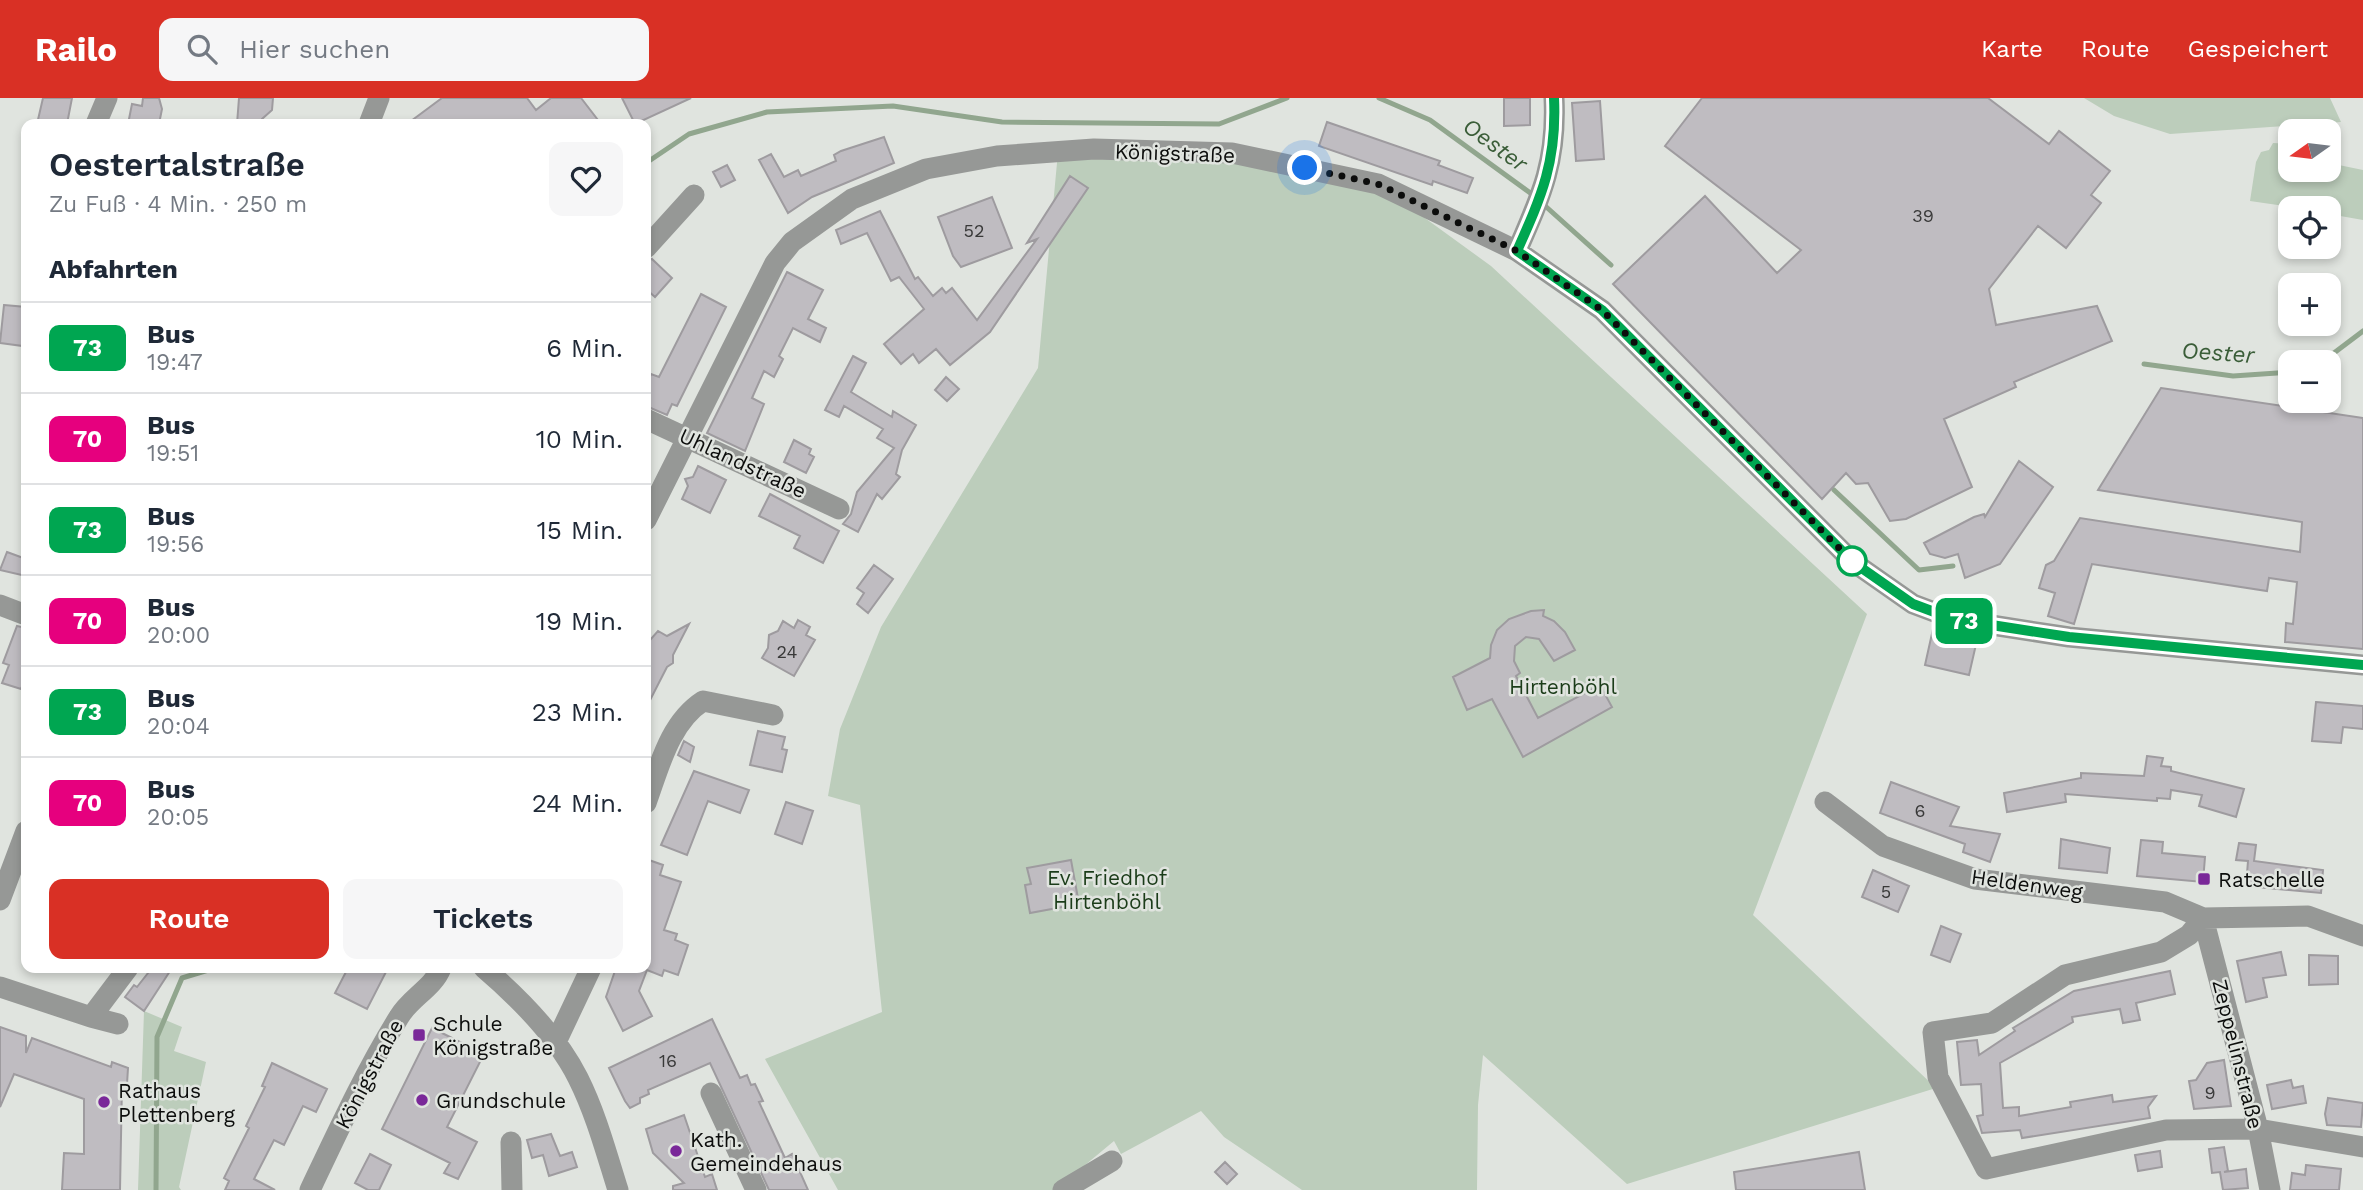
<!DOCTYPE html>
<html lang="de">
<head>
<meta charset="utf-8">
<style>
	:root { --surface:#fff; --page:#f6f6f7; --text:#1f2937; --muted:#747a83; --line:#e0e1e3; --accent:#d93025 }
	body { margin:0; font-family:"Work Sans",sans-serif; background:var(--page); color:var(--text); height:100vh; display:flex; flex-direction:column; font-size:26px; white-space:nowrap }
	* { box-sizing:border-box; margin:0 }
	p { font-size:23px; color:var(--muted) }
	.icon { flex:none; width:38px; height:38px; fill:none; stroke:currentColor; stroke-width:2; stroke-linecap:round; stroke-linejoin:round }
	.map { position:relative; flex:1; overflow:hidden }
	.side { position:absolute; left:21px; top:21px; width:630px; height:854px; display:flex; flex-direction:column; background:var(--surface); border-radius:14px; box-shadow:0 4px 10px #0003 }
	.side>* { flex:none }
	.badge { padding:0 14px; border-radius:10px; font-size:24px; line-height:46px }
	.needle { width:46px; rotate:256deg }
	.buttons { position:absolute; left:2278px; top:21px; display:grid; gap:14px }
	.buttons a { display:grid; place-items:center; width:63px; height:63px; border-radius:14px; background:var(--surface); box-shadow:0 4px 10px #0003; font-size:35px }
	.you { position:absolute; width:35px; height:35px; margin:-18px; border:5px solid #fff; border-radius:50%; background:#1a73e8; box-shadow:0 0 0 10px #1a73e833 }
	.map>.badge { position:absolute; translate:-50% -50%; box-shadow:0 0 0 4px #fff }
	h2 { padding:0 28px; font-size:26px; line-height:63px }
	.round { display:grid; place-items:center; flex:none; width:74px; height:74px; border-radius:14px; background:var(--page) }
	.summary { display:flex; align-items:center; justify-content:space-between; height:119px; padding:0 28px }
	h1 { font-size:33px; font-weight:600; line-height:52px }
	.primary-button { display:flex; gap:14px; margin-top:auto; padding:14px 28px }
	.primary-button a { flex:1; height:80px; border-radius:14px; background:var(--accent); color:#fff; font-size:28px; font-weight:600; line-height:80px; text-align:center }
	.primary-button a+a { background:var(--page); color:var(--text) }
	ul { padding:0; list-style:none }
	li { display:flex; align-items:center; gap:21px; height:91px; padding:0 28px; border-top:2px solid var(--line) }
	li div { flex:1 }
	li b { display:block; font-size:26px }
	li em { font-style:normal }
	li .badge { min-width:77px; font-weight:700; text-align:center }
	header { display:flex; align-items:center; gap:42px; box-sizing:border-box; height:98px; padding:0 35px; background:var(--accent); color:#fff }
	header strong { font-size:33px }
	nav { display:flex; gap:38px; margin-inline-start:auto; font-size:24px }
	.search { width:490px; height:63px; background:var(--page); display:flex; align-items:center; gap:18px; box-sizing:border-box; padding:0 24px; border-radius:14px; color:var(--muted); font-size:26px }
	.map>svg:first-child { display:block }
	.green { fill:#bccdbb }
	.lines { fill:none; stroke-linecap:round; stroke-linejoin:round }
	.stream { stroke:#91a68e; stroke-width:5 }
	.building { fill:#bfbcc1; stroke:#9e9b9f; stroke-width:2 }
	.minor { stroke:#969896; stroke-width:21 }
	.line-casing { stroke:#fff; stroke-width:16 }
	.line { stroke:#00a651; stroke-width:10 }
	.walk { stroke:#0c0d0c; stroke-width:7; stroke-dasharray:0 12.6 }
	.stop-dot { fill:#fff; stroke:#00a651; stroke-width:3.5 }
	.poi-dot { fill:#7a2899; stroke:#e0e4df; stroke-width:2.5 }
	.labels { text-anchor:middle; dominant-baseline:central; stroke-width:5; stroke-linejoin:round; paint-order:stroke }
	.number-label { font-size:18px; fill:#393939 }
	.street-label { font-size:21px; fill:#0c0d0c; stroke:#e0e4df }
	.park-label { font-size:21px; fill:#1b3c19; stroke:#e0e4df }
	.poi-label { font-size:21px; fill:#0c0d0c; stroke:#e0e4df; text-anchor:start }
	.water-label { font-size:23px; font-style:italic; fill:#3a5d38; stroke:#e0e4df }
</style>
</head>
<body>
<header>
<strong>Railo</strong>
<div class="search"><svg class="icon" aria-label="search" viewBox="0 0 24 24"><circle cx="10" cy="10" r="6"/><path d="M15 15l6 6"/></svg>Hier suchen</div>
<nav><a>Karte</a><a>Route</a><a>Gespeichert</a></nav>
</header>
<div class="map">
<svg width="2363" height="1092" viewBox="0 0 2363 1092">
	<rect width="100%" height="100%" fill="#e0e4df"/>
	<path class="green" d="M2084,0H2330L2341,24L2170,36L2114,18Z
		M2273,45L2291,46V72H2329V65L2363,72V122L2329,116V110H2299L2250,103L2256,64L2261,54L2269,52Z
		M1058,54L1232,55L1378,86L1491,168L1867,516L1753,817L1936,990L1627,1086L1483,957L1478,1007L1477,1092H1302L1224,1039L1201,1013L1121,1056L1114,1043L1055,1092H838L765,961L882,914L860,707L828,698L840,631L881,529L1038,270Z
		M144,913L182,929L174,953L206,964L179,1089L181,1092H138Z"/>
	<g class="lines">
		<path class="stream" d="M1379,0L1430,22L1533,97
			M646,65L689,36L767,14L893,8L1002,24L1219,26L1287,0
			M1543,106L1611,167
			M2322,264L2363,233
			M2144,266L2233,278L2291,274
			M1834,392L1919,472L1953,468
			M156,1092L157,939L182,880L215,870"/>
	</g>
	<path class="building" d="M43,0H72L67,26H37Z
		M143,0H159L162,11L159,26H128L132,6L142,8Z
		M239,0H273L272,12L262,21V26H237Z
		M442,0H527L536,12L551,0H581L601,26H407Z
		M622,0H691L635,26Z
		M1504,0H1530V27L1504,28Z
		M1702,0H1988L2049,46L2059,33L2110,73L2091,97L2101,105L2066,150L2038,128L1989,191L1996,227L2097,208L2112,243L2014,284L2016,289L1944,321L1972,389L1906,421L1890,423L1868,385L1856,386L1846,375L1822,401L1613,186L1705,98L1777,175L1801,152L1665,48Z
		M1600,3L1604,61L1576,63L1572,5Z
		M1327,24L1440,63L1438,67L1473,80L1467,95L1433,83L1432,87L1319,48Z
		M884,39L894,65L812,99L788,115L759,62L771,56L784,79L798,72L801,78L836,63L834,57L841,53Z
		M727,67L735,82L721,89L713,74Z
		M1070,78L1088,90L990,234L950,267L936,251L919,265L913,256L901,266L884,246L924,211L899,179L891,183L867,135L841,146L836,132L880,113L915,181L918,179L933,198L942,190L946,195L952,190L977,222L1037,141L1027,145Z
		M992,99L1012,150L961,169L953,158L938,119Z
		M652,161L672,180L655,199L646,191V163Z
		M787,174L823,192L808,221L826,230L820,244L793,230L779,258L783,261L774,279L764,273L752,300L764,306L745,353L707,335Z
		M701,196L726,209L677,308L672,306L667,317L646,308V288L651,276L659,279Z
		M4,207L26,209L23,248L0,245Z
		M853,258L866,265L851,294L892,319L893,313L916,327L902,352L896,376L900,379L882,401L877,396L858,434L843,426L851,416L857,394L894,350L877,340L883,331L844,308L839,319L825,312Z
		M946,279L959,291L947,303L935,292Z
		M2161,290L2363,320V551L2285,544L2286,525L2293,526L2297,484L2269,480L2267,493L2092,466L2074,526L2048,518L2055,495L2039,490L2046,467L2054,463L2080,420L2300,454L2302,424L2098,392Z
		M794,342L811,351L809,356L814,359L806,375L784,364Z
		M2019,363L2053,389L2000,466L1965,480L1958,456L1945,460L1930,456L1924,445L1974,419L1984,416L1985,419Z
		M698,368L726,382L710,415L682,401L688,388L685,381L693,379Z
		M770,396L839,433L823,465L794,450L800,438L759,418Z
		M7,454L26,461V478L0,472Z
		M874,467L893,481L868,515L857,506L864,495L857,490Z
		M1544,512L1543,518L1554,523L1565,534L1575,552L1554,563L1539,541L1526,539L1515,548L1514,563L1520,575L1516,578L1538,620L1600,587L1612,609L1523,659L1492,601L1467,612L1453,579L1490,560L1491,547L1497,532L1509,521L1531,513Z
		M798,522L810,529L806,537L815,542L794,578L762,560L768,550L769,537L778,533L783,523L794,530Z
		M689,526L673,557V565L667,569L646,610V551L650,542L658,533L667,538Z
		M17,528L26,530V578L21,591L2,585L9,567L3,565Z
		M1933,531L1977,542L1969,577L1925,567Z
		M2316,604L2363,608V631L2343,629L2341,645L2312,643Z
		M758,633L785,639L782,651L787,652L782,674L750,667Z
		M684,643L694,649L690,664L678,657Z
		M2147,658L2163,660L2161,668L2171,669V673L2244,691L2236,719L2199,708L2202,697L2171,692L2170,701L2157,700V703L2065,696L2066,704L2007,714L2004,695L2081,680V675L2144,678Z
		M694,673L749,692L740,715L708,703L687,757L661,747Z
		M1891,684L1959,709L1950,728L2000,736L1990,764L1963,754L1965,746L1880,715Z
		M786,704L813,713L802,746L775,736Z
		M2061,741L2110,750L2107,775L2059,770Z
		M2141,742L2163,744L2162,755L2205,759L2203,784L2137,778Z
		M2239,745L2256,747L2254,763L2323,772L2321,795L2246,788L2248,763L2236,762Z
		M646,761L663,767L660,777L681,784L664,832L677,836L675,842L688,847L678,877L664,872L662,878L647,872L639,893L652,918L623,933L606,899L616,870H646Z
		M1071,762L1079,806L1030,815L1025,787L1031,786L1027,770Z
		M1873,772L1909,788L1898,814L1862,799Z
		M1941,828L1961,836L1950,864L1931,857Z
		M2281,854L2286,877L2263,880L2267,899L2246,904L2237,863Z
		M2309,857L2338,858V886L2309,887Z
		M152,870H172L144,913L125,899L134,887L137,889Z
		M348,870H388L367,911L335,895Z
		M2170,873L2175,896L2136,905L2140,922L2123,925L2120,911L2072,919L2073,924L2000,965L2003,1010L2019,1009V1018L2071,1009L2070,1004L2112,997L2113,1004L2156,998L2148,1009L2150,1020L2022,1040L2020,1032L1982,1035L1977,1018L1983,1017L1981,986L1961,987L1957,944L1977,942L1979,957L2015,933L2013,930L2074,893Z
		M712,921L740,980L747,977L751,987L755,986L763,1003L759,1004L785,1060L792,1056L808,1092H769L710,965L648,992L649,996L640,1000V1005L630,1010L625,1003L609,970Z
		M0,929L26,938V955L32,940L111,969L112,964L128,970L127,986H122L120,1092H62L64,1055L84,1056V1001L14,976L0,1009Z
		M432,930L484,956L447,1029L477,1044L458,1081L444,1075L450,1065L382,1031Z
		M2224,962L2231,1008L2194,1011L2189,983L2196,982L2207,965Z
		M272,965L327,991L316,1014L303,1008L284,1047L274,1042L254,1081L275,1092H225L229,1083L224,1080L249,1030L246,1028L265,989L262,988Z
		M2291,982L2293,990L2303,988L2306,1005L2272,1011L2267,987Z
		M2328,1000L2363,1005L2361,1029L2327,1027L2325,1016Z
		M684,1017L705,1079L712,1076L717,1092H673V1088L684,1085L653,1055L646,1031Z
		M551,1036L560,1058L572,1054L577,1069L549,1078L543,1057L532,1060L527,1042Z
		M2224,1049L2228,1073L2224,1074L2246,1071L2248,1090L2223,1092L2220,1074L2212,1075L2209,1051Z
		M2160,1053L2162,1069L2138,1073L2135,1057Z
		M1859,1054L1865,1092H1736L1734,1074Z
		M370,1056L391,1067L379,1092H368L355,1085Z
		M1225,1064L1237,1076L1227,1086L1215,1074Z
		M2306,1067L2341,1071L2339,1092H2290L2292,1075L2305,1077Z"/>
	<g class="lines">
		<path class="minor" d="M96,26L107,0
			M369,26L379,0
			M646,150L694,97
			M1517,153C1542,96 1557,63 1554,0
			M646,321L839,411
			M646,422L775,165L792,144L852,101L926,71L997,58L1094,51L1232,55L1378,86L1517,153L1602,212L1853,464L1913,506L1953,521L2069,539L2363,567
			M0,507L26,517
			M1825,704L1883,748L1975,781L2165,804L2203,820L2308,818L2363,838
			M646,705C659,670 669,625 703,603L773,617
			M0,802L26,733
			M2203,820L2189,837L2161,854L2065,877L1992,925L1933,934L1938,979L1986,1071L2166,1032L2258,1031L2363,1049
			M2203,820L2258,1031L2270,1092
			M484,870C519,900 557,938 578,980C596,1016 606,1054 618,1092
			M0,889L91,919L128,870
			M91,919L118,926
			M556,944L591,870
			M711,995L756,1092
			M511,1044L512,1092
			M310,1092C338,1033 365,974 399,919C410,900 433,890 441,870
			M1063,1092L1112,1063"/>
	</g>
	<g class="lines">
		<defs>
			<path id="line" d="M1554,0C1557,63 1542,97 1517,153L1602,212L1853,464L1913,506L1953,521L2069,539L2363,567"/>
		</defs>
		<use href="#line" class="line-casing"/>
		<use href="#line" class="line"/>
		<path class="walk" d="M1305,70L1378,86L1517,153L1602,212L1852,463"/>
	</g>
	<circle class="stop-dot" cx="1852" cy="463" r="14"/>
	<g class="poi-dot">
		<rect x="2197" y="774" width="14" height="14" rx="3.5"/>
		<rect x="412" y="930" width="14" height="14" rx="3.5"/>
		<circle cx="422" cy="1002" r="7"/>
		<circle cx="104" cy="1004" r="7"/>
		<circle cx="676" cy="1053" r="7"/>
	</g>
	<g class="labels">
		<g class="number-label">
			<text x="1923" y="117">39</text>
			<text x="974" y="132">52</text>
			<text x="787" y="553">24</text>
			<text x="1920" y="712">6</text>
			<text x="1886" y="793">5</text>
			<text x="668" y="962">16</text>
			<text x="2210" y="994">9</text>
		</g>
		<g class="street-label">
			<text transform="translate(1175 55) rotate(2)">Königstraße</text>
			<text transform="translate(743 365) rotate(25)">Uhlandstraße</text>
			<text transform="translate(2027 786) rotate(8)">Heldenweg</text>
			<text transform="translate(2238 956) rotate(76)">Zeppelinstraße</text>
			<text transform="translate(369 976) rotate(-62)">Königstraße</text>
		</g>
		<g class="park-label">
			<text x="1563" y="588">Hirtenböhl</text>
			<text x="1107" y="779">Ev. Friedhof<tspan x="1107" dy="24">Hirtenböhl</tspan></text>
		</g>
		<g class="poi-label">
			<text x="2218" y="781">Ratschelle</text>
			<text x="433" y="925">Schule<tspan x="433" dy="24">Königstraße</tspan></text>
			<text x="118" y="992">Rathaus<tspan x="118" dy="24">Plettenberg</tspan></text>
			<text x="436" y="1002">Grundschule</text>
			<text x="690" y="1041">Kath.<tspan x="690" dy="24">Gemeindehaus</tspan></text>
		</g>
		<g class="water-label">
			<text transform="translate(1495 47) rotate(36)">Oester</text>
			<text transform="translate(2218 255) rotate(4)">Oester</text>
		</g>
	</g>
</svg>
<div class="buttons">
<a><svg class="needle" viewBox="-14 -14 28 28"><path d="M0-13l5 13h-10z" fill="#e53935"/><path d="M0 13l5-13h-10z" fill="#747a83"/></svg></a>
<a><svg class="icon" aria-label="locate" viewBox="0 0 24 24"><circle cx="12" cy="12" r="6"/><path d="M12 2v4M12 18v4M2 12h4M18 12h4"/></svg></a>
<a>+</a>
<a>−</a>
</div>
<div class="you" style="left:1305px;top:70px"></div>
<b class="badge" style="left:1964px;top:523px;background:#00a651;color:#fff">73</b>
<section class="side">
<div class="summary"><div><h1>Oestertalstraße</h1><p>Zu Fuß · 4 Min. · 250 m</p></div><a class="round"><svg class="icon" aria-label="heart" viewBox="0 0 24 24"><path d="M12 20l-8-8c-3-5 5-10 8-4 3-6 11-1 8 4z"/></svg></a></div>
<h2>Abfahrten</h2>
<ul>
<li><span class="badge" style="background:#00a651;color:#fff">73</span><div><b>Bus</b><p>19:47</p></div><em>6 Min.</em></li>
<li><span class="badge" style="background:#e6007e;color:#fff">70</span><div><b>Bus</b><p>19:51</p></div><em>10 Min.</em></li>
<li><span class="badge" style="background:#00a651;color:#fff">73</span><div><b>Bus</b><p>19:56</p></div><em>15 Min.</em></li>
<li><span class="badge" style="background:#e6007e;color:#fff">70</span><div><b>Bus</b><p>20:00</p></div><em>19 Min.</em></li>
<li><span class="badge" style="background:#00a651;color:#fff">73</span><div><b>Bus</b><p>20:04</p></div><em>23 Min.</em></li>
<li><span class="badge" style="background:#e6007e;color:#fff">70</span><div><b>Bus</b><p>20:05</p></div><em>24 Min.</em></li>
</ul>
<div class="primary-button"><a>Route</a><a>Tickets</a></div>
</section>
</div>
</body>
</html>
